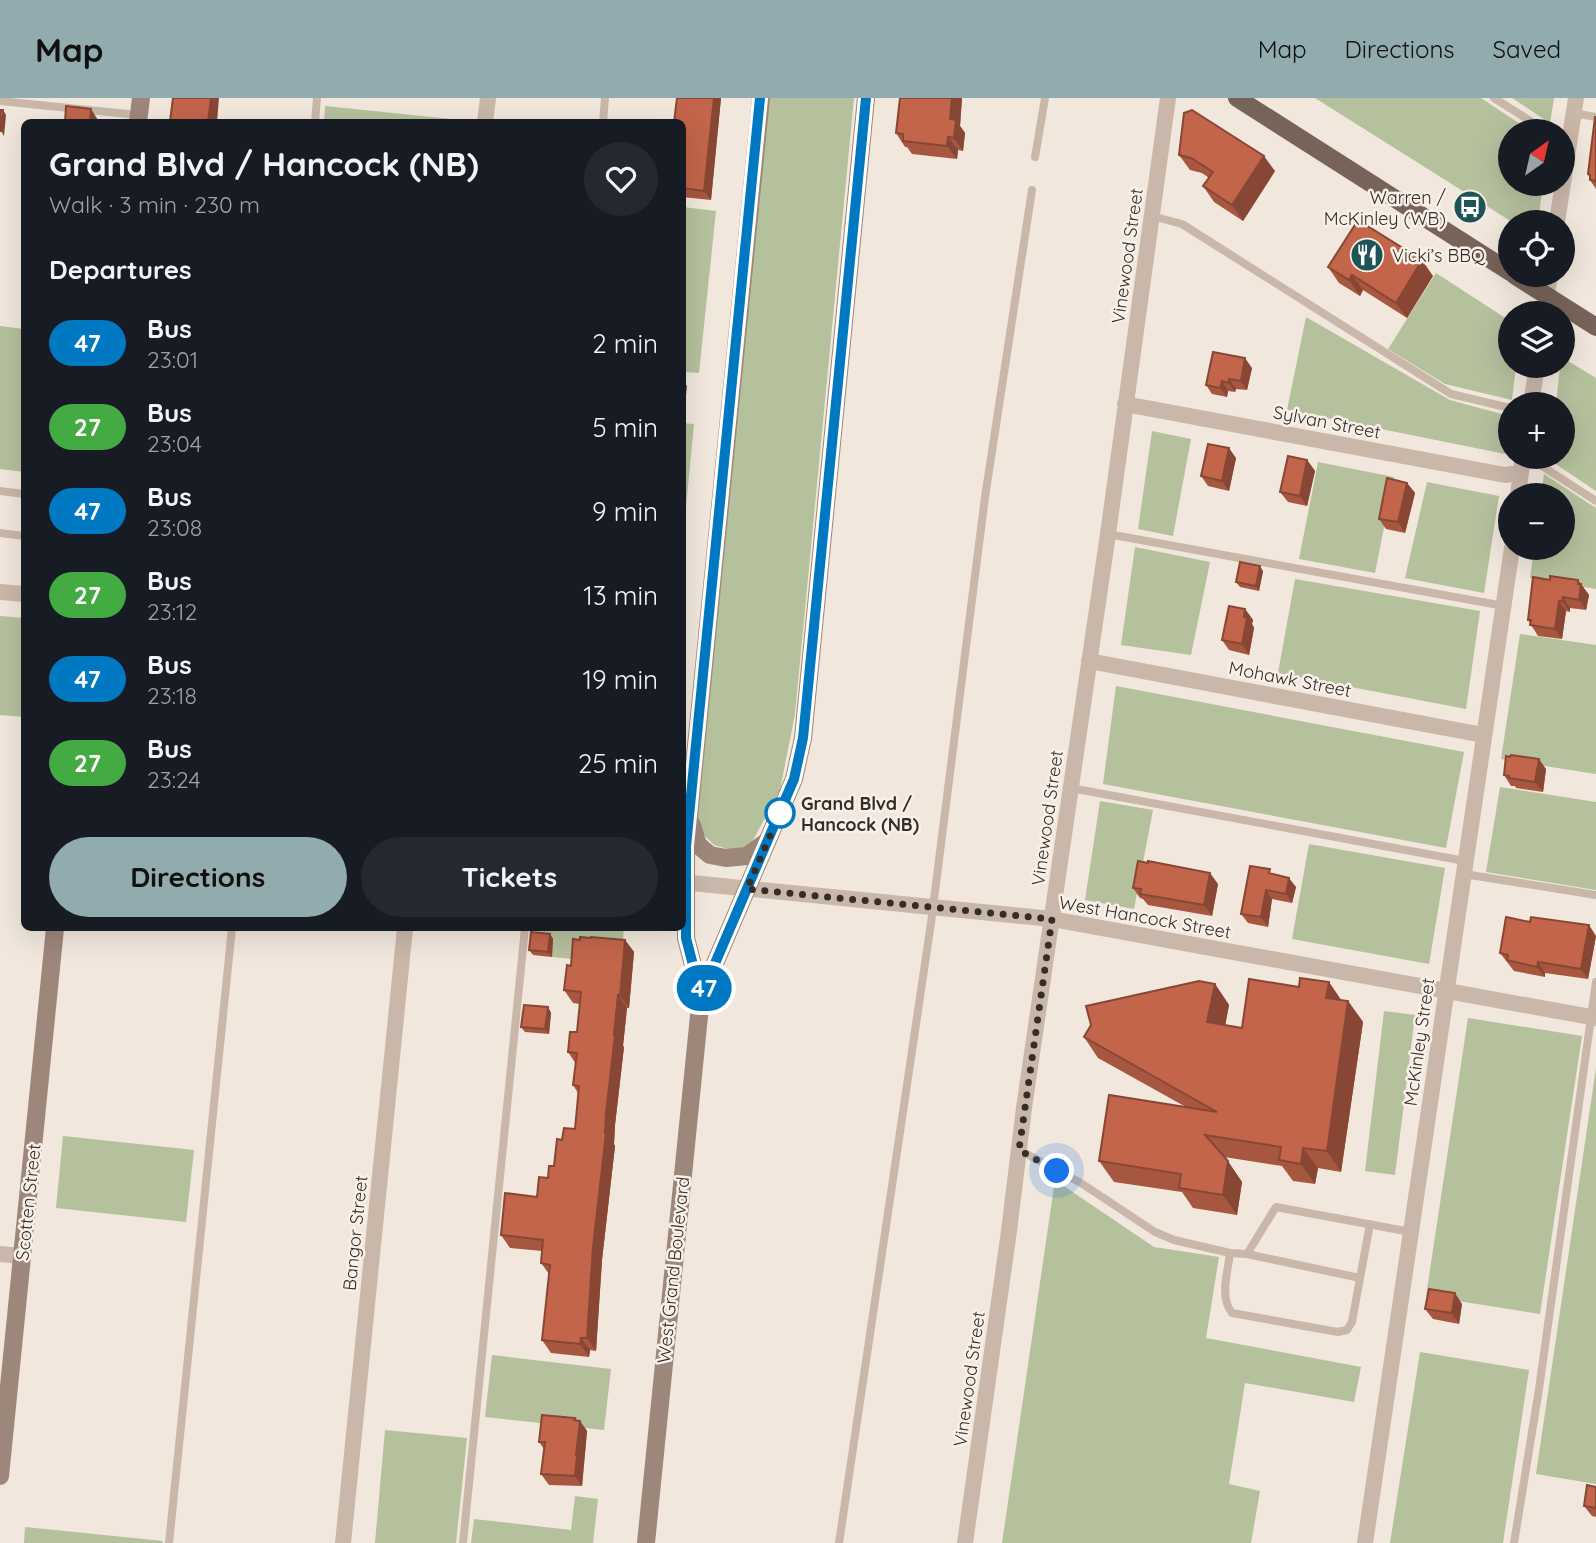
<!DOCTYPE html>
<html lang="en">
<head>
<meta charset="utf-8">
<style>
	:root { --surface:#171b24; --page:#242831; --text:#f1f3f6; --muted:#9ea1a6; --accent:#92abae }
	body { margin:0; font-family:Quicksand,sans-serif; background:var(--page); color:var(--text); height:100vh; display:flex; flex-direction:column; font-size:26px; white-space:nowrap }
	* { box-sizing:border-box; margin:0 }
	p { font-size:23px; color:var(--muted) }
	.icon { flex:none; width:38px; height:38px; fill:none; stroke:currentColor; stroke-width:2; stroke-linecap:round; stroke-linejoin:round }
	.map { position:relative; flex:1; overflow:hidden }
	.panel { position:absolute; left:21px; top:21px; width:665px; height:812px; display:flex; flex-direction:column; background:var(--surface); border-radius:10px; box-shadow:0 7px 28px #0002 }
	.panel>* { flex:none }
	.badge { padding:0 14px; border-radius:23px; font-size:24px; line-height:46px }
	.needle { width:46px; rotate:34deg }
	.tools { position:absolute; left:1498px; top:21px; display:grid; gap:14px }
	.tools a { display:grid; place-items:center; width:77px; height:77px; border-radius:50%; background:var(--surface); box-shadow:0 7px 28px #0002; font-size:35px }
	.you { position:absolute; width:35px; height:35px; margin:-18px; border:5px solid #fff; border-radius:50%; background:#1a73e8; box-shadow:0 0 0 10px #1a73e833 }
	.map>.badge { position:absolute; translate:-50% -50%; box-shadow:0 0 0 4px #fff }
	h2 { padding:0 28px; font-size:26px; line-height:63px }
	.round { display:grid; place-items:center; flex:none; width:74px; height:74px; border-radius:37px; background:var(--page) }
	.summary { display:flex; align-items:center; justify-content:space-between; height:119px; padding:0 28px }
	h1 { font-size:33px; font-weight:700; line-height:52px }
	.cta { display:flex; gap:14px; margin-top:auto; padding:14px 28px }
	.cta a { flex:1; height:80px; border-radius:42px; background:var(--accent); color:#111; font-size:28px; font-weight:700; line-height:80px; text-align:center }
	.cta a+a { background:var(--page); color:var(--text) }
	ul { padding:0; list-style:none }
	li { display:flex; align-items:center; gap:21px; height:84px; padding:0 28px }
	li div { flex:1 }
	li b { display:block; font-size:26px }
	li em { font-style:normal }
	li .badge { min-width:77px; font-weight:700; text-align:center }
	header { display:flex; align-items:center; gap:42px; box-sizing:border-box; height:98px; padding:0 35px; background:var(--accent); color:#111 }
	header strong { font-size:33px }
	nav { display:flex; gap:38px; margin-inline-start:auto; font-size:24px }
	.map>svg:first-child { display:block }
	.green { fill:#b5c09d }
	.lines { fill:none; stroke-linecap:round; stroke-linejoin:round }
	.lane { stroke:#c9b7a9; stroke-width:8 }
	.street { stroke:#c9b7a9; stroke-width:16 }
	.secondary { stroke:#9d867a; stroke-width:18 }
	.primary { stroke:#78635a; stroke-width:18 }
	.wall { fill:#a75740 }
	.shaded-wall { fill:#884734 }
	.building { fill:#c2654a; stroke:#884734; stroke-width:2 }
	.line-casing { stroke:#fff; stroke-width:16 }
	.line { stroke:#0079c2; stroke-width:10 }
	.walk { stroke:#362c28; stroke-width:7; stroke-dasharray:0 12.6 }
	.stop-dot { fill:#fff; stroke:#0079c2; stroke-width:3.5 }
	.labels { text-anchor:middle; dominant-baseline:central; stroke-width:5; stroke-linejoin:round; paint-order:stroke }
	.poi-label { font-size:18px; fill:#362c28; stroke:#f9f1e9; text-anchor:end }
	.street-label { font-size:18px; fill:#362c28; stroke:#f9f1e9 }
	.stop-label { font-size:18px; font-weight:bold; fill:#362c28; stroke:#f9f1e9; text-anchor:start }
</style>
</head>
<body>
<header>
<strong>Map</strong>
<nav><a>Map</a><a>Directions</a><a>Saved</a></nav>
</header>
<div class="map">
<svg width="1596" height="1445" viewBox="0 0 1596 1445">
	<rect width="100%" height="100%" fill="#f1e7dc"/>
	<path class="green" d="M769,0H854L795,616L780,692L751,746L735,753L714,747L698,731L697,696Z
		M1315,0H1481L1531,33H1510V86H1543L1538,124H1512Z
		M1512,0H1554L1550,25Z
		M325,8L461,22V24H324Z
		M683,109L716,113L699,275L683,274Z
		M1436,175L1510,223V268H1516L1512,302L1445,286L1388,251Z
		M1306,219L1450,302L1509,318L1505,356L1287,312Z
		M0,228L24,231V374L0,371Z
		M1563,260L1596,280V393L1551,363V359H1563V306H1556L1560,268H1563Z
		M682,325L694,326L683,440H682Z
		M1152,333L1191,341L1173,438L1138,431Z
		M1318,364L1394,379L1375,475L1299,461Z
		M1544,376L1596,410V491L1530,480L1534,450H1563V397H1541Z
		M1427,384L1499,398L1484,495L1405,480Z
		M1135,449L1210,464L1191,557L1121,547Z
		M1295,481L1480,513L1466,611L1278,575Z
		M0,518L24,520V619L0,617Z
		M1520,536L1596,547V676L1501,661Z
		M1116,588L1464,654L1446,750L1103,686Z
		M1500,689L1596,704V792L1486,774Z
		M1100,703L1153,712L1134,811L1085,802Z
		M1309,746L1445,770L1429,866L1292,841Z
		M536,830H624L622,853L582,862L552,859L553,841L535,839Z
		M1384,913L1415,917L1395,1077L1365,1073Z
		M1468,920L1582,938L1540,1216L1426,1198Z
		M1596,970V1386L1536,1376Z
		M63,1038L194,1052L186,1124L56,1110Z
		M1055,1082L1154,1149L1219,1159L1206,1240L1361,1269L1354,1304L1245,1285L1229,1386L1260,1393L1251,1445H1002Z
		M1420,1254L1529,1272L1503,1445H1390Z
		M492,1257L611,1271L604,1332L485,1319Z
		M385,1332L467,1340L456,1445H375Z
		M575,1398L598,1401L593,1445H471L474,1421L571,1432Z
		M25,1429L163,1443L162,1445H24Z"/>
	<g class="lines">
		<path class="lane" d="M1494,0L1546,33
			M0,3L138,17
			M1573,15L1596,19
			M315,24L317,0
			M603,24L605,0
			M1035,59L1045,0
			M1152,118L1182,126L1451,296L1510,310
			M1528,359L1596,403
			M0,393L24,396
			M0,435L24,438
			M1108,436L1504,508
			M1071,690L1465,763
			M1464,776L1596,797
			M1019,1052L1081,1085L1155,1134L1174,1142L1230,1155L1247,1156L1276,1109L1411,1134
			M1230,1155C1228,1174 1219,1199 1232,1215L1338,1234L1347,1232L1352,1224L1360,1180
			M1247,1156L1360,1180L1370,1126
			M169,1445L232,830
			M463,1445L525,830
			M839,1445L931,825L985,399L1032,92
			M1514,1445L1539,1291L1596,884"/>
		<path class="street" d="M485,24L488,0
			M1557,124L1576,0
			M1544,215L1550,177
			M1125,306L1505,377L1521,375
			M1531,306L1537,268
			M1518,397L1523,359
			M0,494L24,496
			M1089,563L1483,637
			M682,784L1052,821L1596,920
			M0,1156L22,1158
			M343,1445L405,830
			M965,1445L1009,1133L1024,1010L1108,436L1168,0
			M1365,1445L1512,450"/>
		<path class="secondary" d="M138,24L141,0
			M692,727L698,747L710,757L726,760L747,758L766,744
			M701,898L686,840V748L761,0
			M0,1378L55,830
			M646,1445L701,898L794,681L803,640L866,0"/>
		<path class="primary" d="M1237,0L1510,174
			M1514,177L1596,229"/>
	</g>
	<path class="wall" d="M677,0H721L711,102L682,99V24Z
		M900,0H962L960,28L965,35L963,53L958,52L957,61L912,56L907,49H905L896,35Z
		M1596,19V91L1590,82V80L1588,76Z
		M1179,57L1275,73L1243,123L1214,104L1203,88L1209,80L1202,75L1190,72Z
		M1328,169L1433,178L1407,220L1363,192L1360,198L1339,185Z
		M1252,270L1247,292L1236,291L1235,294L1228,293L1227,299L1212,296L1206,287Z
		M1236,360L1229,393L1208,388L1201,378Z
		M1307,362L1315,373L1307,408L1288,404L1280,394Z
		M1407,385L1415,395L1405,435L1386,431L1379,421Z
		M1263,473L1259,493L1240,489L1236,484Z
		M1550,482H1578L1589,497L1586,512L1570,510V514L1566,513L1562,541L1538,538L1528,522Z
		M1245,511L1253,522L1252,526L1254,530L1249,557L1229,552L1222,542Z
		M1546,671L1543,694L1516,690L1515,688H1511L1504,677Z
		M1273,776L1296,789L1292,805L1272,801L1268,829L1248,825L1241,816Z
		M1218,786L1212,818L1148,807L1143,801L1140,800L1133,790Z
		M550,836L553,841L552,859L533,857L529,852Z
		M1596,838L1588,881L1545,875V879L1514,873L1500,855Z
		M591,840L625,842L634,854L629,910H627L623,948L624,949L615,1027L614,1046L615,1048L602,1162L596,1253L590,1252L589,1259L551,1255L542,1242L549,1176L541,1165L542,1153L510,1150L501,1137L537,1099L554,1068L562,1042L575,1031L578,995L573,987L576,966L568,954L577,934L580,906L573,905L564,892L580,842Z
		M1329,884L1341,902L1348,903L1363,924L1341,1074L1318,1070L1315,1086L1293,1083L1282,1068L1224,1059L1242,1084L1237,1117L1193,1110L1182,1094L1114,1084L1099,1063L1186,1009L1098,960L1084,939L1215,886L1229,907L1225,927L1242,930L1299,889Z
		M548,909L551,915L549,936L525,934L521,929Z
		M1462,1206L1459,1226L1433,1221L1425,1211Z
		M576,1322L580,1323L587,1333L582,1388L549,1387L541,1376L544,1351L539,1344Z
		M1596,1389V1419L1592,1418L1584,1408Z"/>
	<path class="shaded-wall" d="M211,0H219L217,24H208Z
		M714,0H721L711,102L704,93Z
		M952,0H962L960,28L965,35L963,53L954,40L950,21Z
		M91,11L98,22V24H90Z
		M3,12L6,17L4,38L1,33Z
		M948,39L958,52L957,61L947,48Z
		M1264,58L1275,73L1243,123L1232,107Z
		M1422,162L1433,178L1407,220L1396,205Z
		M1352,177L1363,192L1360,198L1349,182Z
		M1245,260L1252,270L1247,292L1241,283Z
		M1229,281L1236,291L1235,294L1229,285Z
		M682,282L687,288L684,317L682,315Z
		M1222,283L1228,293L1227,299L1220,290Z
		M1229,350L1236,360L1229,393L1222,383Z
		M1307,362L1315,373L1307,408L1300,398Z
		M1407,385L1415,395L1405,435L1398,424Z
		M1260,468L1263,473L1259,493L1256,488Z
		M1578,482L1589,497L1586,512L1579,502Z
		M1563,499L1570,510V514L1562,503Z
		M1559,503L1566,513L1562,541L1555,531Z
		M1245,511L1253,522L1252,526L1254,530L1249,557L1242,546Z
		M1539,661L1546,671L1543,694L1535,684Z
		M1210,775L1218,786L1212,818L1204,807Z
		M1289,780L1296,789L1292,805L1286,796Z
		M1266,792L1272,801L1268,829L1261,819Z
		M1589,827L1596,838L1588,881L1581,871Z
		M550,836L553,841L552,859L548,854Z
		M625,842L634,854L629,910L620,898Z
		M1538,864L1545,875V879L1537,869Z
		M1329,884L1343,905L1326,900Z
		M1215,886L1229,907L1222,945L1207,924Z
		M618,897L627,910L623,948L624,949L615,1027L614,1046L615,1048L602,1162L596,1253L587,1240L593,1149Z
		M1348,903L1363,924L1341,1074L1327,1053Z
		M548,909L551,915L549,936L545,931Z
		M1303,1050L1318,1070L1315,1086L1301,1066Z
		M1228,1063L1242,1084L1237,1117L1223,1097Z
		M1455,1195L1462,1206L1459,1226L1452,1215Z
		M581,1240L590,1252L589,1259L580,1246Z
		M575,1320L579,1327L580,1323L587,1333L582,1388L575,1378L576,1357Z"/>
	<path class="building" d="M173,0H211L208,24H182L170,23Z
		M677,0H714L704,93L682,90V24H674Z
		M900,0H952L950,21L956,22L954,40L948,39L947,48L903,43V36L896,35Z
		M66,8L91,11L90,24H65Z
		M0,12H3L1,33H0Z
		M1192,12L1264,58L1232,107L1203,88L1213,74L1191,60L1179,57L1184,15Z
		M1595,19H1596V83L1590,82V77L1588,76Z
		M1358,122L1422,162L1396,205L1352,177L1349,182L1328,169Z
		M1213,254L1245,260L1241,283L1229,281V285L1222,283L1220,290L1206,287Z
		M1208,346L1229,350L1222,383L1201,378Z
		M1288,358L1307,362L1300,398L1280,394Z
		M1387,380L1407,385L1398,424L1379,421Z
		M1240,464L1260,468L1256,488L1236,484Z
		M1550,478L1578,482V486H1581L1579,502L1563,499L1562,503H1559L1555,531L1530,527L1531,522H1528L1533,479L1550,482Z
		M1229,508L1245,511L1244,519L1247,520L1242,546L1222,542Z
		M1511,657L1539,661L1535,684L1509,680V678L1504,677L1506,658L1510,659Z
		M1138,763L1148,765V763L1210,775L1204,807L1140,796L1141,791L1133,790Z
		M1250,768L1270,771L1269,775L1289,780L1286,796L1266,792L1261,819L1241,816Z
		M1506,819L1530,824L1531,819L1589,827L1581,871L1538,864L1537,869L1507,862L1508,857L1500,855Z
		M531,834L550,836L548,854L529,852Z
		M580,839L591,840V839L625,842L620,898L618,897L614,937H615L606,1015L605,1035H606L593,1149L587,1240H581L580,1246L542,1242L550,1167L541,1165L543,1142L501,1137L505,1095L537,1099L539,1079L548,1080L549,1068H554L557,1041L562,1042L564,1030L575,1031L579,988L573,987L577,955L568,954L570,934H577L581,894L564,892L567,867L571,868L573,841L580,842Z
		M1300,880L1329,884L1326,900L1348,903L1327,1053L1303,1050L1301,1066L1279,1062L1281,1049L1205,1037L1228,1063L1223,1097L1179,1090L1181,1076L1099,1063L1109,997L1217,1014L1084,939L1091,927L1086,908L1199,883L1215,886L1207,924L1242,930L1249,881L1299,889Z
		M524,907L548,909L545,931L521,929Z
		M1429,1191L1455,1195L1452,1215L1425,1211Z
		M542,1317L575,1320L574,1322L580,1323L576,1357H577L575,1378L541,1376L545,1344H539Z
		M1587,1387L1596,1389V1410L1584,1408Z"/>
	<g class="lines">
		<defs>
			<path id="line" d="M760,0L686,748V840L701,898L794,681L803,640L866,0"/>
		</defs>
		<use href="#line" class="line-casing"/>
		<use href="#line" class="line"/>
		<path class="walk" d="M780,715L747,791L1052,821L1019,1052L1057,1073"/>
	</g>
	<defs>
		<symbol id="bus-disc" viewBox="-11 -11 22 22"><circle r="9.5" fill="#1f5456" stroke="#f9f1e9"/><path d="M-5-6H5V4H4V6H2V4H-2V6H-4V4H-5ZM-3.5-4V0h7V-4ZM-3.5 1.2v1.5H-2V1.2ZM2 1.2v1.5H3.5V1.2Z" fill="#fff"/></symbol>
		<symbol id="restaurant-disc" viewBox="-11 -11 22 22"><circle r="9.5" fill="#1f5456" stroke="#f9f1e9"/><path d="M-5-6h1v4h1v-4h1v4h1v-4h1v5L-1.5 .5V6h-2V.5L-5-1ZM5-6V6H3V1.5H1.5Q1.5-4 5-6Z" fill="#fff"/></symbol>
	</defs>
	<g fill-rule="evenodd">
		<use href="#bus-disc" x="1451" y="90" width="38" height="38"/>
		<use href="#restaurant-disc" x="1348" y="138" width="38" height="38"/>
	</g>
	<circle class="stop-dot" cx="780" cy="715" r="14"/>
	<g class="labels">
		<g class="poi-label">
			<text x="1446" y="99">Warren /<tspan x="1446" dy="21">McKinley (WB)</tspan></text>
			<text x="1392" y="157" text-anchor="start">Vicki’s BBQ</text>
		</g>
		<g class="street-label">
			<text transform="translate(1127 158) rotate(-82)">Vinewood Street</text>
			<text transform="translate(1327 324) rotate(11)">Sylvan Street</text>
			<text transform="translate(1290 581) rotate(11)">Mohawk Street</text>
			<text transform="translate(1047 720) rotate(-82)">Vinewood Street</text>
			<text transform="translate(1145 819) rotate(10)">West Hancock Street</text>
			<text transform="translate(1419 944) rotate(-82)">McKinley Street</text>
			<text transform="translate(28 1104) rotate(-84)">Scotten Street</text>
			<text transform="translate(355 1135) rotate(-84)">Bangor Street</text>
			<text transform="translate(673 1172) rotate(-84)">West Grand Boulevard</text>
			<text transform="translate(969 1281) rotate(-82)">Vinewood Street</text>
		</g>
		<g class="stop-label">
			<text x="801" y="705">Grand Blvd /<tspan x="801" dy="21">Hancock (NB)</tspan></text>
		</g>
	</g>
</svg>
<div class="tools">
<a><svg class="needle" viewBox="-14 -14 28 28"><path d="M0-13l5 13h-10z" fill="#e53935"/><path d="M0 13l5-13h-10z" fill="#9ea1a6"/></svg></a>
<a><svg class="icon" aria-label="locate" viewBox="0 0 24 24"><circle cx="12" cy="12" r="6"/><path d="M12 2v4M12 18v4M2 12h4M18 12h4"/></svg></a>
<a><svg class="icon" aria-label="layers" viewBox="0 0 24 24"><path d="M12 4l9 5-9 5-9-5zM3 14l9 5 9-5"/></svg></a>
<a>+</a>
<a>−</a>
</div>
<div class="you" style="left:1057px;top:1073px"></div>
<b class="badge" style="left:704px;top:890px;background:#0079c2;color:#fff">47</b>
<section class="panel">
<div class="summary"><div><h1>Grand Blvd / Hancock (NB)</h1><p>Walk · 3 min · 230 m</p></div><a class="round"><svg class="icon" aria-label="heart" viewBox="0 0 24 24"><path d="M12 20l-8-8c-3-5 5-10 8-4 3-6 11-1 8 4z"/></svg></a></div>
<h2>Departures</h2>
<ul>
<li><span class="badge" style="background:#0079c2;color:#fff">47</span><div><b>Bus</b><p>23:01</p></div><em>2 min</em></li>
<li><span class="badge" style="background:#44aa42;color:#fff">27</span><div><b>Bus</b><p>23:04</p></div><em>5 min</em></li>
<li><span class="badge" style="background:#0079c2;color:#fff">47</span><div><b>Bus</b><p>23:08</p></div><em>9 min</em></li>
<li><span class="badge" style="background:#44aa42;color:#fff">27</span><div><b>Bus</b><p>23:12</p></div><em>13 min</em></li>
<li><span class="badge" style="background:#0079c2;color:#fff">47</span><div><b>Bus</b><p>23:18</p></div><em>19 min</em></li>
<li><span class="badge" style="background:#44aa42;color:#fff">27</span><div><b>Bus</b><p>23:24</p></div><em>25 min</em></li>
</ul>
<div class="cta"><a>Directions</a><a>Tickets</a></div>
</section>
</div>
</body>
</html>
